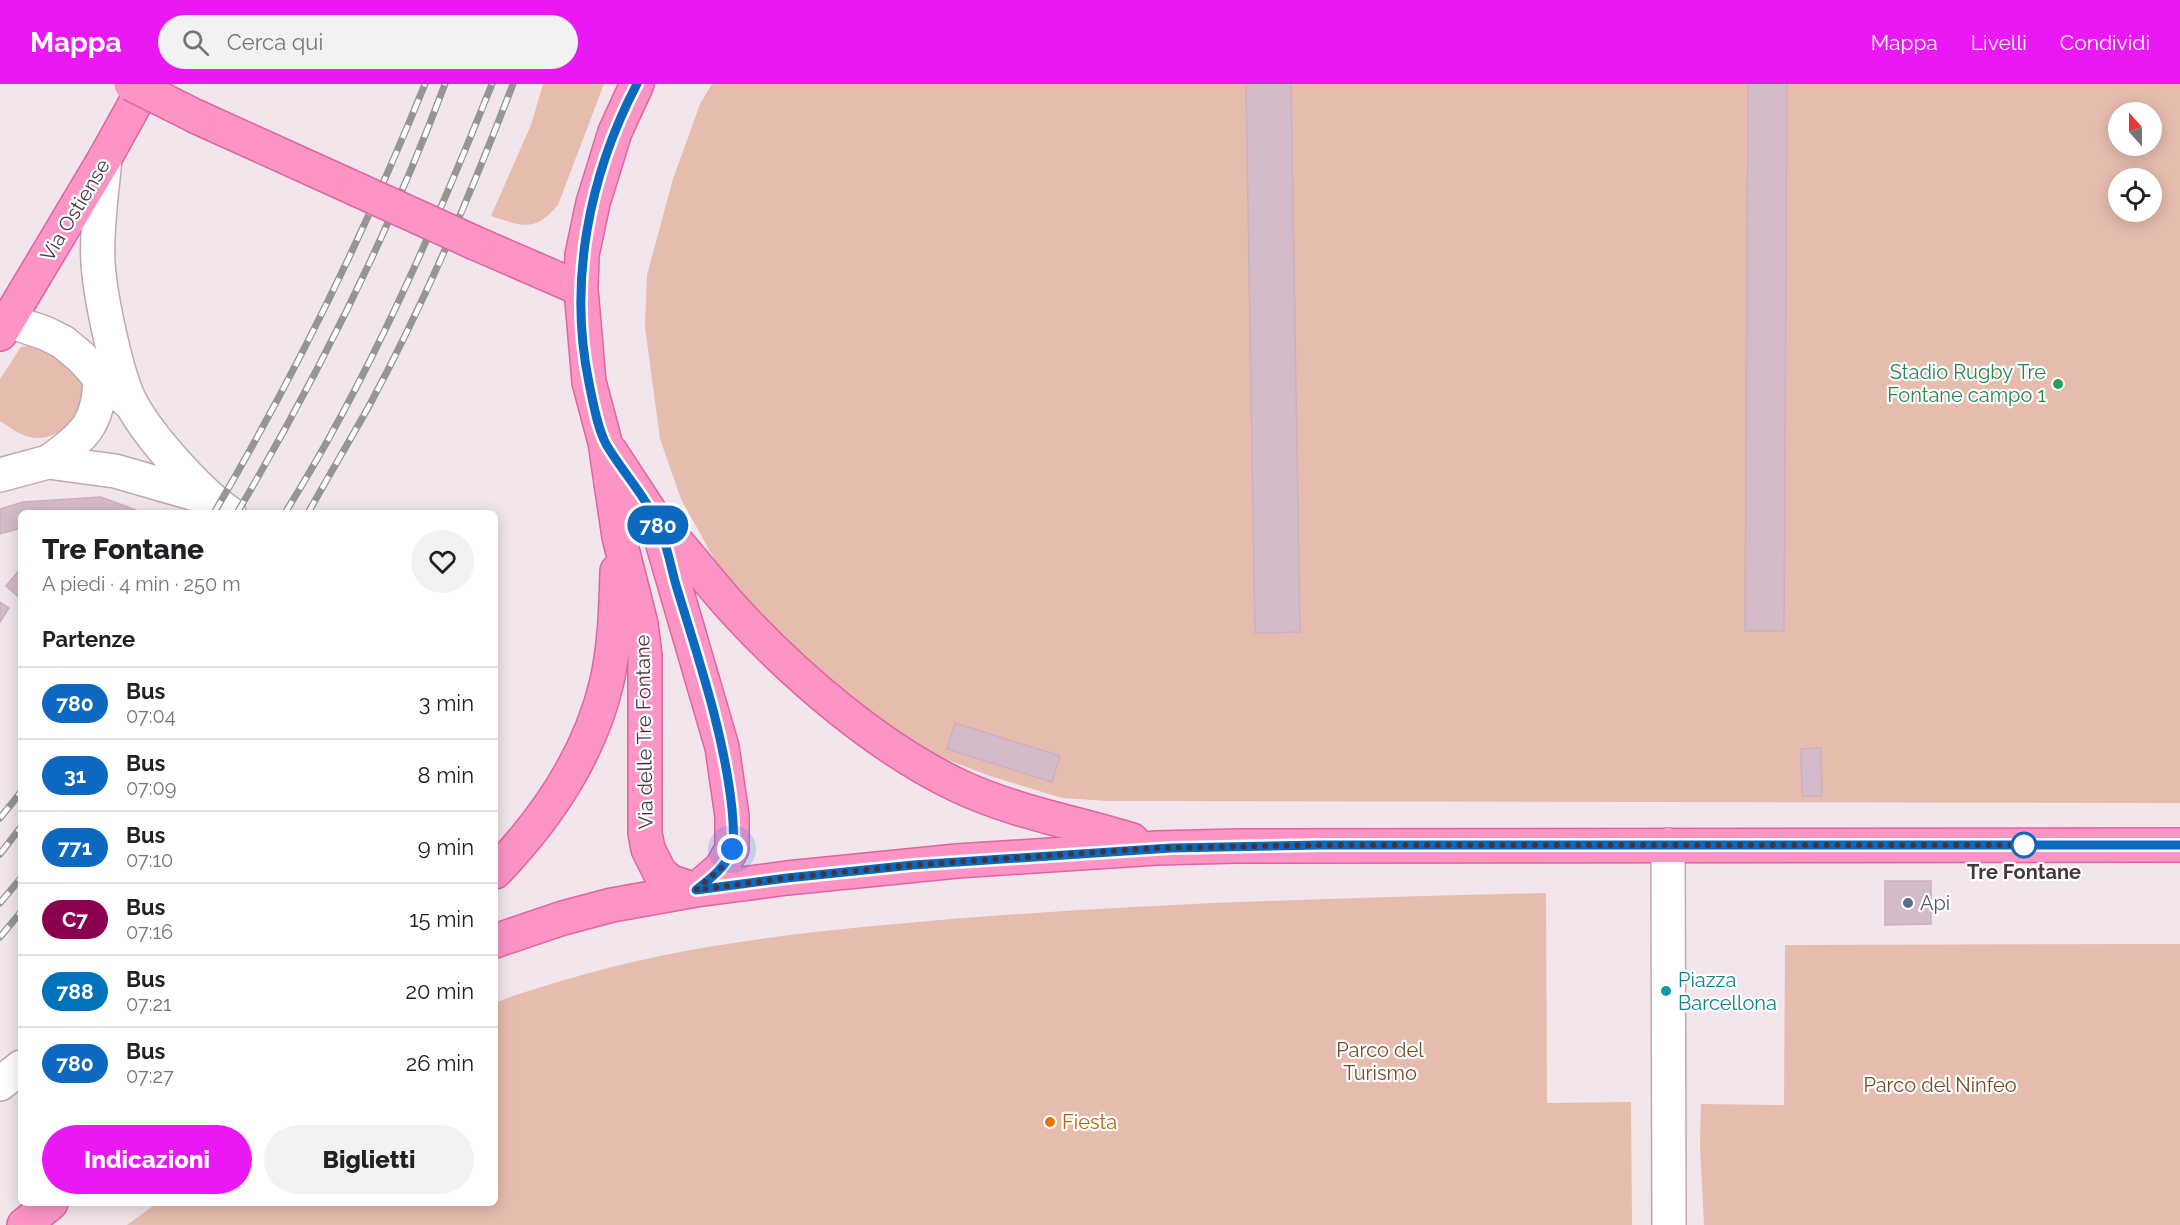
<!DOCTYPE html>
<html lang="it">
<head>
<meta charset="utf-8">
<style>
	:root { --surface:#fff; --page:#f2f2f2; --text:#202124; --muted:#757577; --line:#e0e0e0; --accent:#eb18f6 }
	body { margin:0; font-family:Raleway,sans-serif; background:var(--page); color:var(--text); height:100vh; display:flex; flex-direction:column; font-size:22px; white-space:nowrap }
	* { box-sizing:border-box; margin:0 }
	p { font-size:20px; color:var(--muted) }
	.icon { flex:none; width:33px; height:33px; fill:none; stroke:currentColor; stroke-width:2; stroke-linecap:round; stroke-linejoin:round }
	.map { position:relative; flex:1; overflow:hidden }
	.side { position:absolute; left:18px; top:426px; width:480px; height:696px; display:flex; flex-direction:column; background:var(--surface); border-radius:9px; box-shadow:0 3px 15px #0003 }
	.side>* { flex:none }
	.badge { padding:0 12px; border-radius:20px; font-size:21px; line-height:39px }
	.needle { width:39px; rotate:339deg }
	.controls { position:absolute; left:2108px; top:18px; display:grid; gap:12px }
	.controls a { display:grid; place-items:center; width:54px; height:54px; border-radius:50%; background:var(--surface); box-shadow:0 3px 15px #0003; font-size:30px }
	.you { position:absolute; width:30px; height:30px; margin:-15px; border:4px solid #fff; border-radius:50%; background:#1a73e8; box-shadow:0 0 0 9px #1a73e833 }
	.map>.badge { position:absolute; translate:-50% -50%; box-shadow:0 0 0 3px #fff }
	h2 { padding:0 24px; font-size:22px; line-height:54px }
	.round { display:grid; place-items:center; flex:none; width:63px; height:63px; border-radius:32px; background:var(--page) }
	.summary { display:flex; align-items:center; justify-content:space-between; height:102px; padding:0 24px }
	h1 { font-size:28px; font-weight:800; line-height:45px }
	.button { display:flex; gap:12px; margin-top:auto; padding:12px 24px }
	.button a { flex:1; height:69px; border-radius:36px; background:var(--accent); color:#fff; font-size:24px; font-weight:800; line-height:69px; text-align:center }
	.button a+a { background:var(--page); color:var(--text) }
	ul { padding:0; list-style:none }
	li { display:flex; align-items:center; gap:18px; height:72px; padding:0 24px; border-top:2px solid var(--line) }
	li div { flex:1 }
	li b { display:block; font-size:22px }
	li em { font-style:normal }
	li .badge { min-width:66px; font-weight:700; text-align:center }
	header { display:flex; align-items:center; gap:36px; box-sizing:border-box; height:84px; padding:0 30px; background:var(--accent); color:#fff }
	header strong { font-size:28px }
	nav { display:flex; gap:33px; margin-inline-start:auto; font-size:21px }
	.search { width:420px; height:54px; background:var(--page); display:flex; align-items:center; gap:15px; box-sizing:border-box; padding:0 21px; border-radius:33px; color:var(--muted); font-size:22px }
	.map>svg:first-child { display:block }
	.green { fill:#e6bcae; fill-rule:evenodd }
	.building { fill:#d3bbc9; stroke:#ceaec1; stroke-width:1.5 }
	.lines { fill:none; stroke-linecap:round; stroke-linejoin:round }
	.minor-casing { stroke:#bda8b4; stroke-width:36 }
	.major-casing { stroke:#e164a2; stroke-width:36 }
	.minor { stroke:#fff; stroke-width:33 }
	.major { stroke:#fc94c6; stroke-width:33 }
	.rail-casing { stroke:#959595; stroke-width:7 }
	.rail { stroke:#fff; stroke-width:4.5; stroke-dasharray:14; stroke-linecap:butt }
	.major-bridge-casing { stroke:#e164a2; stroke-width:36; stroke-linecap:butt }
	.major-bridge { stroke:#fc94c6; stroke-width:33 }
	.line-casing { stroke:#fff; stroke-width:14 }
	.line { stroke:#0c69bf; stroke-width:9 }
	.walk { stroke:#44353e; stroke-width:6; stroke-dasharray:0 10.8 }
	.leisure-dot { fill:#2e9e5b; stroke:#fff; stroke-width:2 }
	.stop-dot { fill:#fff; stroke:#0c69bf; stroke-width:3 }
	.service-dot { fill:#5c6f8a; stroke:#fff; stroke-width:2 }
	.culture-dot { fill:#0f9aa8; stroke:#fff; stroke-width:2 }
	.food-dot { fill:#e8710a; stroke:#fff; stroke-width:2 }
	.labels { text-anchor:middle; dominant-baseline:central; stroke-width:4.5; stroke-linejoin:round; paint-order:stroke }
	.street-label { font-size:20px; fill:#44353e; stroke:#fff }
	.leisure-label { font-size:20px; fill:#27864d; stroke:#fff; text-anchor:end }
	.stop-label { font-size:20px; font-weight:bold; fill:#44353e; stroke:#fff }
	.service-label { font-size:20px; fill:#4e5e75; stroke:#fff; text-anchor:start }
	.culture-label { font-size:20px; fill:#0d838f; stroke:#fff; text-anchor:start }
	.park-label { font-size:20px; fill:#754929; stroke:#fff }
	.food-label { font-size:20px; fill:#c56008; stroke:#fff; text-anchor:start }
</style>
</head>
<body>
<header>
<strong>Mappa</strong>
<div class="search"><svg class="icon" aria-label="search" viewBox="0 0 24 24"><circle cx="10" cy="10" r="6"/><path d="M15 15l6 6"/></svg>Cerca qui</div>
<nav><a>Mappa</a><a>Livelli</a><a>Condividi</a></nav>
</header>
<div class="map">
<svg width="2180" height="1141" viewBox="0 0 2180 1141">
	<rect width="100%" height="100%" fill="#f2e5ec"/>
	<path class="green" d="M543,0H604L558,121C534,149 523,142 491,132L531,41Z
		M712,0H2180V719L1108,717L1062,714L990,692L919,665L860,623L777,552L717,480L681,415L660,355L645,243L647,191L673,95L700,20ZM2118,28H2151V62H2118ZM2118,94H2151V128H2118Z
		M44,260C54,270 70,280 78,292C96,318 65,355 37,354C23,354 11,344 0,337V295L21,263Z
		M1546,809L1547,1019L1631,1018L1632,1141H127L157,1119H495V919C516,910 539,904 561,897C669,864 783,850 896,840C1112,820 1329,814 1546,809Z
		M2180,860V1141H1704L1700,1061L1701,1020L1784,1021L1785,861Z"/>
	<path class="building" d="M1246,0H1291L1300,548L1255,549Z
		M1748,0H1787L1784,547H1745Z
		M101,413L136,426L134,429H21V444L0,450V425L23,418Z
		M21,484V515L6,502Z
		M0,518L9,524L0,538Z
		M955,639L1060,672L1052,698L947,665Z
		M1821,664L1822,712H1802L1801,665Z
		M1885,797H1931V840L1885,841Z"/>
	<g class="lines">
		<defs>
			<path id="minor" d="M105,74C102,109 96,145 98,179C100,211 117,295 132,321C151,355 198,407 229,429
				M9,237L45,249L63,258L81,273L100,294L130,319
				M48,378C84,353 99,340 100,294
				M0,391L48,378L115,387L209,414
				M1668,761L1669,1141
				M0,1000L21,983"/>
			<path id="major" d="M637,0L615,48L593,119L582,171L581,205L589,298L605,358L619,453L641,540L645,572V749L648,765L660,789L671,798L696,806L787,794L957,777L1157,764L1237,762L2180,761
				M197,33L356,105
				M475,159L581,205
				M0,250L105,74L146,0
				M663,443C689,471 711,501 737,529C796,593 880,665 959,702C1014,728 1074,738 1132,756
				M495,788C547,734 590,671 607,597C615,561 616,524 617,487
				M495,857L563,834L612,821L696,806L721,784L732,765V732L722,663L656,437L611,368
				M24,1141L51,1119"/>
		</defs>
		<use href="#minor" class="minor-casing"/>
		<use href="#major" class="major-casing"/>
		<use href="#minor" class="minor"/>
		<use href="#major" class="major"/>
		<defs>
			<path id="rail" d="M214,429C295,291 365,148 425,0
				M237,429C318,292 389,149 445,0
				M285,429C369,294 433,147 492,0
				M308,429C328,393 349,358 369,322C425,218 471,110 513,0
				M0,734L21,708
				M0,770L21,743
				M0,819L21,794
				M0,853L21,828"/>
		</defs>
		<use href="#rail" class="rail-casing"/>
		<use href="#rail" class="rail"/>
		<defs>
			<path id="major-bridge" d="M131,0L197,33
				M356,105L475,159"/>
		</defs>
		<use href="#major-bridge" class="major-bridge-casing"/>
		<use href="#major-bridge" class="major-bridge"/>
	</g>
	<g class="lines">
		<defs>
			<path id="line" d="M637,0C589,91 568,198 589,299C593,318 597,343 606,360C621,386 643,409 656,436C666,455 670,480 676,501C698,574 724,649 732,725C733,738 735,753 732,766C726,783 710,795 696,806L787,794L913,781L1171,764L1321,761H2180"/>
		</defs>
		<use href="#line" class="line-casing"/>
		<use href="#line" class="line"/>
		<path class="walk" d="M732,765L721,784L696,806L787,794L913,781L1157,764L1321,761H2024"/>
	</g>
	<circle class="leisure-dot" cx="2058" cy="300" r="6"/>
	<circle class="stop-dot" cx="2024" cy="761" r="12"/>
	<circle class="service-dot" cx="1908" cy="819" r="6"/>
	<circle class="culture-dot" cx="1666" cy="907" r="6"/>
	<circle class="food-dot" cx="1050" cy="1038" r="6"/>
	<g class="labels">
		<g class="street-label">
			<text transform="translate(75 126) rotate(-59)">Via Ostiense</text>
			<text transform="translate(644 648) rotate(-91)">Via delle Tre Fontane</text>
		</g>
		<g class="leisure-label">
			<text x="2046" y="288">Stadio Rugby Tre<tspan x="2046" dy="23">Fontane campo 1</tspan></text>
		</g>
		<g class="stop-label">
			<text x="2024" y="788">Tre Fontane</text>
		</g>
		<g class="service-label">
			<text x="1920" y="819">Api</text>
		</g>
		<g class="culture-label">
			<text x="1678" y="896">Piazza<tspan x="1678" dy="23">Barcellona</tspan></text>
		</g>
		<g class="park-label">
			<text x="1380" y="966">Parco del<tspan x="1380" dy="23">Turismo</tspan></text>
			<text x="1940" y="1001">Parco del Ninfeo</text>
		</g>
		<g class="food-label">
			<text x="1062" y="1038">Fiesta</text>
		</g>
	</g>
</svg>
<div class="controls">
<a><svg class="needle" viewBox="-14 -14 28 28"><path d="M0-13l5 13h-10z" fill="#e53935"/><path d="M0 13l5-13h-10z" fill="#757577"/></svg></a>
<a><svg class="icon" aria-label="locate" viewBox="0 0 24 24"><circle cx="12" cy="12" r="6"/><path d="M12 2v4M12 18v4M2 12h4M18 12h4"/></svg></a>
</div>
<div class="you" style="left:732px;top:765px"></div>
<b class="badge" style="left:658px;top:441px;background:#0c69bf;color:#fff">780</b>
<section class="side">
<div class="summary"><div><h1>Tre Fontane</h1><p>A piedi · 4 min · 250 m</p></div><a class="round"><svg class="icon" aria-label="heart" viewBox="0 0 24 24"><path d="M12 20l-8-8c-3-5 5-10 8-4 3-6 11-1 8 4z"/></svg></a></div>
<h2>Partenze</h2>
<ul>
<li><span class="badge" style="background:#0c69bf;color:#fff">780</span><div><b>Bus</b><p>07:04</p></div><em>3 min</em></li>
<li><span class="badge" style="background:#0c69bf;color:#fff">31</span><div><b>Bus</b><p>07:09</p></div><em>8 min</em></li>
<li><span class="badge" style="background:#0c69bf;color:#fff">771</span><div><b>Bus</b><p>07:10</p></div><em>9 min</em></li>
<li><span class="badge" style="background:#8b004f;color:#fff">C7</span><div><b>Bus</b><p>07:16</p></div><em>15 min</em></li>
<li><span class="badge" style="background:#0072bc;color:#fff">788</span><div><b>Bus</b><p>07:21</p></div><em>20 min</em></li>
<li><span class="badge" style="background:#0c69bf;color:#fff">780</span><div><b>Bus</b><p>07:27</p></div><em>26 min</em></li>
</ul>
<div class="button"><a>Indicazioni</a><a>Biglietti</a></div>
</section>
</div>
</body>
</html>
